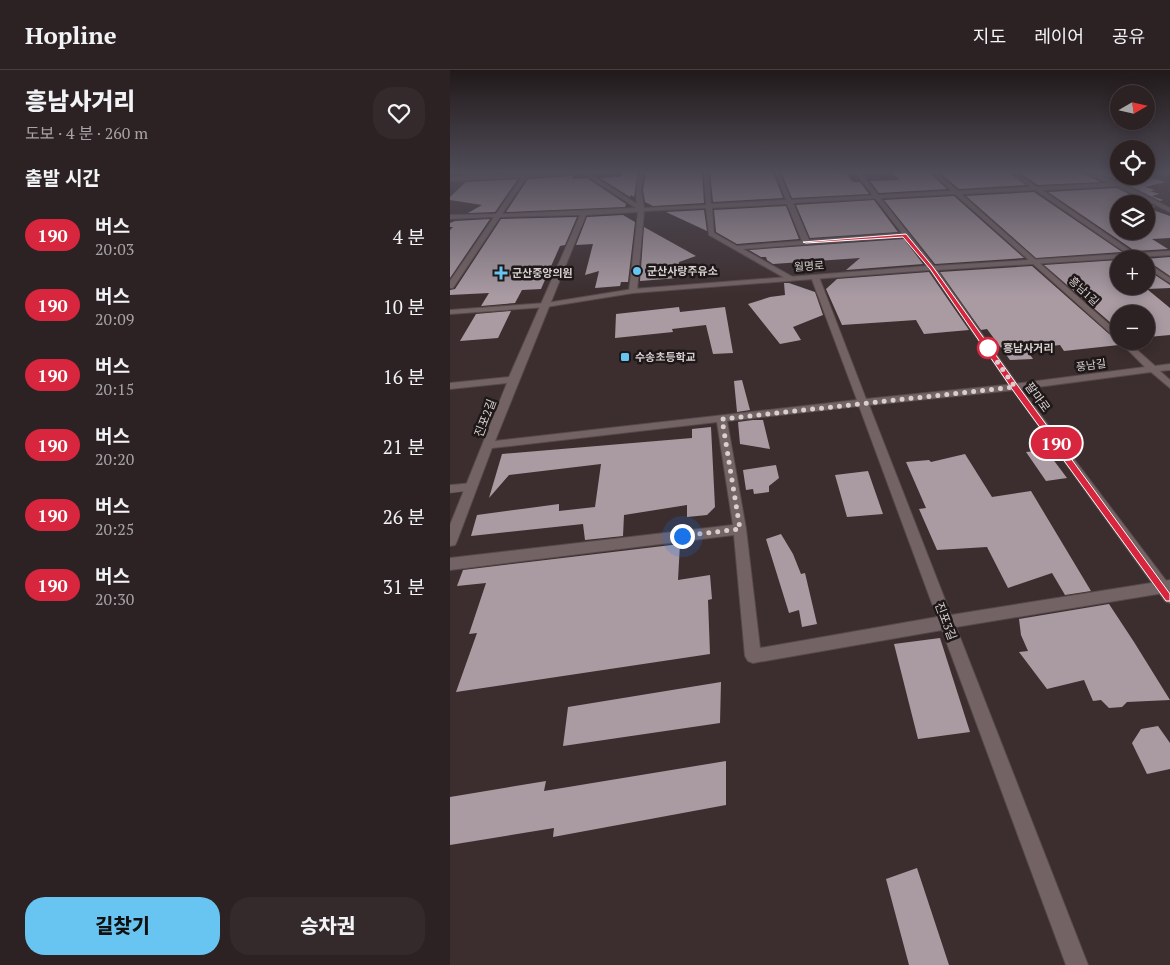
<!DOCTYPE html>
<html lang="ko">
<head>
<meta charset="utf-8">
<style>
	:root { --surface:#2d2223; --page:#352a2b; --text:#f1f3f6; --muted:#a7a4a6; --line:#483f41; --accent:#68c4f0 }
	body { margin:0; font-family:"PT Serif","Noto Sans KR",serif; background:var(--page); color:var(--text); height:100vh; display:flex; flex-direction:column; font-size:19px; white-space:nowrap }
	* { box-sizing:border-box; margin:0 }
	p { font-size:16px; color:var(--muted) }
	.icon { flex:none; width:28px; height:28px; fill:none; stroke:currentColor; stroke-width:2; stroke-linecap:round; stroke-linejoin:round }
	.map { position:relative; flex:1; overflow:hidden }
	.side { display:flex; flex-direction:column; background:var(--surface); width:450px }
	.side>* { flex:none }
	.badge { padding:0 10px; border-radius:16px; font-size:18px; line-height:32px }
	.needle { width:32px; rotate:81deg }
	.fabs { position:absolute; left:660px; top:15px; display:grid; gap:10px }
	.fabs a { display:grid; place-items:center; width:45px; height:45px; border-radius:50%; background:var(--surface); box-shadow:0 2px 12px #0003,0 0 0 1px var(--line); font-size:25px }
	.you { position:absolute; width:25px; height:25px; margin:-12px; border:4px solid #fff; border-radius:50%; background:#1a73e8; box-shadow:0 0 0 8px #1a73e833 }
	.map>.badge { position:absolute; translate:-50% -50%; box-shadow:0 0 0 2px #fff }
	h2 { padding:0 25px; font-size:19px; line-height:45px }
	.round { display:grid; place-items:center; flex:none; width:52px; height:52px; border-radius:20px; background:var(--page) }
	.overview { display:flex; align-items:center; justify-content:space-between; height:85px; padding:0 25px }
	h1 { font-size:24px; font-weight:800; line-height:38px }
	.primary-button { display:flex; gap:10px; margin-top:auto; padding:10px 25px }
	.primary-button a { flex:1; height:58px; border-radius:20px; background:var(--accent); color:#111; font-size:20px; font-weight:800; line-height:58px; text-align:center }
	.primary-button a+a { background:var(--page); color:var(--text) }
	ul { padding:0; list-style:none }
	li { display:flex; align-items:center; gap:15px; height:70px; padding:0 25px }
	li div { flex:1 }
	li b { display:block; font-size:19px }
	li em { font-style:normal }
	li .badge { min-width:55px; font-weight:700; text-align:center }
	header { display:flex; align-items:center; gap:30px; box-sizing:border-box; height:70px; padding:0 25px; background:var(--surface); border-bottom:1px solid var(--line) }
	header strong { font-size:24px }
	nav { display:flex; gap:28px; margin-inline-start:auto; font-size:18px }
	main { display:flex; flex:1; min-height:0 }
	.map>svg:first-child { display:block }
	.building { fill:#aa9ba3; fill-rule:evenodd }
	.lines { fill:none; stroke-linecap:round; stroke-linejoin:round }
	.service-casing { stroke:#564a4b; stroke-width:1 }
	.minor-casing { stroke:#564a4b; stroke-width:2 }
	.tertiary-casing { stroke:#564a4b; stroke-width:2 }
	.service { fill:#746365; fill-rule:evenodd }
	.minor { fill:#746365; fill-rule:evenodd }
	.tertiary { fill:#746365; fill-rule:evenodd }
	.line { fill:#d7263d; stroke:#fff }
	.walk { stroke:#d8cfd0; stroke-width:5; stroke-dasharray:0 9 }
	.poi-dot { fill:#68c4f0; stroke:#1e1819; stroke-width:2 }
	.stop-dot { fill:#fff; stroke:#d7263d; stroke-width:2.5 }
	.labels { text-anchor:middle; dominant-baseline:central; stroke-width:5; stroke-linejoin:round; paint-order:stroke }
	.far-street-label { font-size:11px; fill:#d8cfd0; stroke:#1e1819 }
	.far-poi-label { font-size:11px; font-weight:bold; fill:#d8cfd0; stroke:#1e1819; text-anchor:start }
	.far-stop-label { font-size:11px; font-weight:bold; fill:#d8cfd0; stroke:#1e1819; text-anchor:start }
	.street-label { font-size:12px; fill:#d8cfd0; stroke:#1e1819 }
</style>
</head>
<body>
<header>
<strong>Hopline</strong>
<nav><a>지도</a><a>레이어</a><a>공유</a></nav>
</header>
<main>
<section class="side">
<div class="overview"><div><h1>흥남사거리</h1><p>도보 · 4 분 · 260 m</p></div><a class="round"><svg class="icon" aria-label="heart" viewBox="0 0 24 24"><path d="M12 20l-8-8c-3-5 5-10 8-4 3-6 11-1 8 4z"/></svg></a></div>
<h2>출발 시간</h2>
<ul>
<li><span class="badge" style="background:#d7263d;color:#fff">190</span><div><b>버스</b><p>20:03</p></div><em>4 분</em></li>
<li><span class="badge" style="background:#d7263d;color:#fff">190</span><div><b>버스</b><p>20:09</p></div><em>10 분</em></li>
<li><span class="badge" style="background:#d7263d;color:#fff">190</span><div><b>버스</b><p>20:15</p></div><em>16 분</em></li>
<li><span class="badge" style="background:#d7263d;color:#fff">190</span><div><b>버스</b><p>20:20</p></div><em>21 분</em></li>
<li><span class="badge" style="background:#d7263d;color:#fff">190</span><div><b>버스</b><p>20:25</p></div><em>26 분</em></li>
<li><span class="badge" style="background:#d7263d;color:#fff">190</span><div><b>버스</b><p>20:30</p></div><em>31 분</em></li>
</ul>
<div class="primary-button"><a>길찾기</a><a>승차권</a></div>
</section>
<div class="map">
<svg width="720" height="895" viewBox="0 0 720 895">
	<rect width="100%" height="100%" fill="#3c2e2f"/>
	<path class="building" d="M173,102H188L184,127L181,125L180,127L150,108L169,107L172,106Z
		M196,102H252L254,133L203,136L195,132L193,120Z
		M260,102H323L333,128L263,132Z
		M331,102H387L389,105L396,104L403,112H410L419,124L342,128Z
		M442,102H479L497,119L429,123L420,111L449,110Z
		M489,102H558L576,115L509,119Z
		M568,102H629L651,112L588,115Z
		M644,102H669V106H688L668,110Z
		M123,106L122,109L137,108L176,134L175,137L56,142L78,109Z
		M703,108L715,112L695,117L705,120L700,121L709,124L702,126L713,130L710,131L678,115Z
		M68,109L45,142L18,143L32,135L0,130V127L16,112Z
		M667,118L705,137L700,139L720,146V168L702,169L718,179L685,181L598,122ZM669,134H696V161H669Z
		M584,122L672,182L586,188L516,126Z
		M504,126L574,188L485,194L434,130Z
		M424,130L448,162L360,168L346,135Z
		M336,136L349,169L287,174L266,162L264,140Z
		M254,140L257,161L216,142Z
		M173,145L185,152L178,212H171L170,216L145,218L149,201L135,205L143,174L126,175L137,147Z
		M127,147L115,175L110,176L91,219L72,220L65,233L31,236L39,223L0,225V220L5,219L51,149Z
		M40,149L0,208V160L3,157H0V153L5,151Z
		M194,157L246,186L229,192L228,208L190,211Z
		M454,169L473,194L396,200L410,188L323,194L317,190L316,187H311L299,180Z
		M720,187V206L695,189Z
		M669,190V216H696V199L720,215V218L697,219L720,238V265L698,267L696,265V244L669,242V260L594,195Z
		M582,196L667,271L669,275L614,281L610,275L576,279L583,289L560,290L537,259L531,260L490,202Z
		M479,202L519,260L474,264L466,250L392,255L376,219L387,209Z
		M334,213H339L365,222L373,245L343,257L351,270L330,274L298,234L320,227L335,225Z
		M229,237L230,242L275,237L283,283L263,284L256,255L222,259L223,262L165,268L166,244Z
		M61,241L48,268L10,271L26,244Z
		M292,310L300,340L287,342L284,311Z
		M303,350H313L320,379L290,374L288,352Z
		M261,357L265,437L257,445L237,447V435L174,445L173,466L135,470L133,454L21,466L27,445L109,434V441L145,437L151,394L59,405L39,428L52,384L242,368V359Z
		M596,380L617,408L596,411L576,382Z
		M515,384L542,427L581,421L641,521L615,525L602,503L558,518L537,477L487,480L469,439L476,438L456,392L479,390L481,392Z
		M326,395L329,408L319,416V422L304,424L303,419L296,420L293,400Z
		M418,401L433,444L397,447L385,405Z
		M331,464L343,484L351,504L355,503L367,554L352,557L349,540L339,543L316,469Z
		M230,474L228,510L260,505L262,529L258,530L260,584L6,622L27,563L19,564L36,513L7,516L13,500Z
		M659,534L684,572L720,630L677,632L672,637L659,638L651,630L643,631L634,610L597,619L569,582L578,581L571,565L569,549Z
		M490,568L520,662L468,669L444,574Z
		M271,612L270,653L113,676L118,637Z
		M708,656L720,673V699L697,704L682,673L691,659Z
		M276,691V735L103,767L104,758L0,775V727L96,711L94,721Z
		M467,798L499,895H459L436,809Z"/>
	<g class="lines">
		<defs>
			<path id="service" d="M21,413L26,417L25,420L0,423V415Z"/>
			<path id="minor" d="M122,102H158L140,104L187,134C185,123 186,113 190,102H194L191,120L194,138L256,135L254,102H258L261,134L336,130L325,102H329L341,130L502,121L481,102H486L508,121L581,117L560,102H565L587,117L660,113L631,102H638L668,112L720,102L673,114L720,138V142L667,116L592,120L693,189H685L585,120L511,124L669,263V271H677L705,296L720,294V300L710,301L720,310V318L701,302L565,320L419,335L501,545L720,510V522L506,557L638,895H616L492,560L303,593L298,591L295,586L284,465L0,500V488L283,455L267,352L42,378L7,471L5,475L0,476V455L57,313L0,319V313L59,307L130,145L50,147L3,218H0V211L44,147L0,149V145L46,144L72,107L0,111V107ZM134,104L186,138L52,144L77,107ZM505,124L668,270L695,297L565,314L416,329L369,207L365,205L361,207L407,330L45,371L136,145L188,142L179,221L183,223L187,221L194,141L256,138L259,165L340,211L344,209L343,207L293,179L454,167L457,165L454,163L359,170L343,133ZM337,134L352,171L287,176L264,163L262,138ZM409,336L487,547L310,578L296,459L277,351Z
				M696,192L720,208V213L696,197Z"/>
			<path id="tertiary" d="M405,102H410L484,196L720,181V185L487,200L568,315L720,516V533L715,531L562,319L480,200L183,223L96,237L0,244V240L96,233L183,219L477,196Z"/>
		</defs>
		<use href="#service" class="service-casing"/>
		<use href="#minor" class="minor-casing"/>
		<use href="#tertiary" class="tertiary-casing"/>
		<use href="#service" class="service"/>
		<use href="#minor" class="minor"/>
		<use href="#tertiary" class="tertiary"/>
	</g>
	<linearGradient id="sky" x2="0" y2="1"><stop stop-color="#21191a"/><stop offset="0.45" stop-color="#504c58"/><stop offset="1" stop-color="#504c58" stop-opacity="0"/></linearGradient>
	<rect width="720" height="227" fill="url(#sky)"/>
	<path class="line" d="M456,164L483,197L568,316L720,524V531H716L562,319L480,199L453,167L356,173L353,172Z"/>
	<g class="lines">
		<path class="walk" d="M232,466L290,459L272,349L565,317L534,273L538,278"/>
	</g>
	<g class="poi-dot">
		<circle cx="187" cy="201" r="5"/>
		<path d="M48.5 195.5h5v5h5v5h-5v5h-5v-5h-5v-5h5z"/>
		<rect x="170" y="282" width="10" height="10" rx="2.5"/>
	</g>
	<circle class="stop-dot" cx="538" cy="278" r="10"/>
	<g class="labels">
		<g class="far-street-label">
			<text transform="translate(359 196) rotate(-4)">월명로</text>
			<text transform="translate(634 221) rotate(43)">흥남1길</text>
			<text transform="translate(641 295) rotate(-8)">풍남길</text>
		</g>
		<g class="far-poi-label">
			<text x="197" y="201">군산사랑주유소</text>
			<text x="62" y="203">군산중앙의원</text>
			<text x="185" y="287">수송초등학교</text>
		</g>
		<g class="far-stop-label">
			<text x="553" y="278">흥남사거리</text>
		</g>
		<g class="street-label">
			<text transform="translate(588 327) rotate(54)">팔마로</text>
			<text transform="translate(35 348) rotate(-69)">진포2길</text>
			<text transform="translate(496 551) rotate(69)">진포3길</text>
		</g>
	</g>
</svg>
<div class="fabs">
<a><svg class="needle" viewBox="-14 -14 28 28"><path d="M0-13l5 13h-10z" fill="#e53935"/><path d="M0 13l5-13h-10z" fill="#a7a4a6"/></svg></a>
<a><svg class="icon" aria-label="locate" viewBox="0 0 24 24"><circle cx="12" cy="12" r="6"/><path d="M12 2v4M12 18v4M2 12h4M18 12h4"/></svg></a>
<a><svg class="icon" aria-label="layers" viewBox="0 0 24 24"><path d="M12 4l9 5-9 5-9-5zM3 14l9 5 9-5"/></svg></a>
<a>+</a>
<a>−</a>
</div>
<div class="you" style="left:232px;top:466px"></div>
<b class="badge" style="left:606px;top:373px;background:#d7263d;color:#fff">190</b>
</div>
</main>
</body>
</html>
